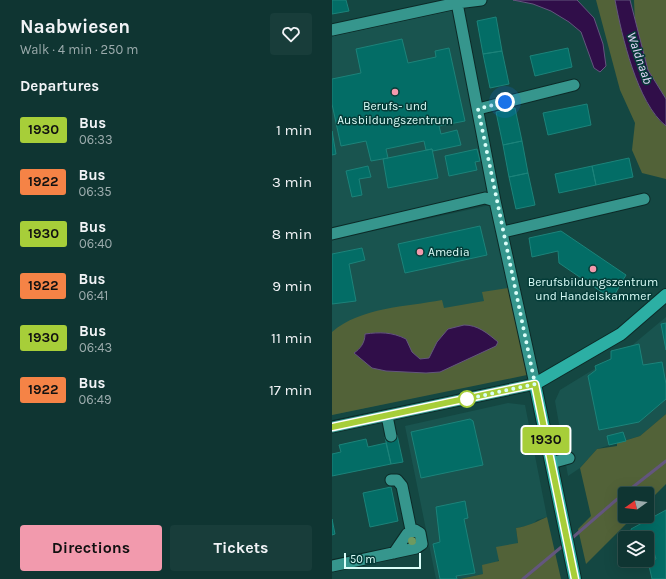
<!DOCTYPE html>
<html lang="en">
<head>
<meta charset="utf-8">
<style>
	:root { --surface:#0f3532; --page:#183d3a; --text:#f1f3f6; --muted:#9babac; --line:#2f504d; --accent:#f29aad }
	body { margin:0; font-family:Karla,sans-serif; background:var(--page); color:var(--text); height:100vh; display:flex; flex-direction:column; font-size:15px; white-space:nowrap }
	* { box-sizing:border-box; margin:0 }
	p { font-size:13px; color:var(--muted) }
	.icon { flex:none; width:22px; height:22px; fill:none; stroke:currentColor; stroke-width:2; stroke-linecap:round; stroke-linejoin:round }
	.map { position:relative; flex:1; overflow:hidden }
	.details { display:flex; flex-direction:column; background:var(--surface); width:332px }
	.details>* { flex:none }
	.badge { padding:0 8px; border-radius:3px; font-size:14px; line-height:26px }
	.needle { width:26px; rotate:256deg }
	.fabs { position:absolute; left:286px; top:487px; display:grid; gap:8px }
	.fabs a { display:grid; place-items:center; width:36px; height:36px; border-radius:4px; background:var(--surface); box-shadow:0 4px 16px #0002,0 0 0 1px var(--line); font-size:20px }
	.scale { position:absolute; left:12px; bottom:10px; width:77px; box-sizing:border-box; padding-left:4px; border:2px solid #dbfef9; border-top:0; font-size:11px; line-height:14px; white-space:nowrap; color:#dbfef9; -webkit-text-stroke:3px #053c38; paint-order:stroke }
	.you { position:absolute; width:20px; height:20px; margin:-10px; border:3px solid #fff; border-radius:50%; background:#1a73e8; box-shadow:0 0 0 6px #1a73e833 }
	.map>.badge { position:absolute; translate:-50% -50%; box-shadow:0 0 0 2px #fff }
	h2 { padding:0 20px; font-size:15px; line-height:36px }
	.round { display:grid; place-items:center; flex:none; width:42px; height:42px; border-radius:4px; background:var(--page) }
	.overview { display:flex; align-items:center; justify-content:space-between; height:68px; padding:0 20px }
	h1 { font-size:19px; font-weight:700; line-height:30px }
	.cta { display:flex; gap:8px; margin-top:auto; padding:8px 20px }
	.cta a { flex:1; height:46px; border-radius:4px; background:var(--accent); color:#111; font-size:16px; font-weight:700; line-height:46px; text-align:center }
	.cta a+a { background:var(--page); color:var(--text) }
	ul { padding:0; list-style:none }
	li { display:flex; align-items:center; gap:12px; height:52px; padding:0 20px }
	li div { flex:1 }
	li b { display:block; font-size:15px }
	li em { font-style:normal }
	li .badge { min-width:44px; font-weight:700; text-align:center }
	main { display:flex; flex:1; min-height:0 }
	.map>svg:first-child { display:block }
	.built { fill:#19544f }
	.green { fill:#526238 }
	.water { fill:#300e49; stroke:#63567e }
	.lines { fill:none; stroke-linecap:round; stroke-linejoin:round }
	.stream { stroke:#63567e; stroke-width:3 }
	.building { fill:#036d66; stroke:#1c837a }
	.minor-casing { stroke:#0c2a27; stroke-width:13 }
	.major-casing { stroke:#0c2a27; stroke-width:14 }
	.minor { stroke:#36968d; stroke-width:11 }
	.major { stroke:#2cafa4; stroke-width:12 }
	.tree { fill:#6e9a60 }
	.line-casing { stroke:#fff; stroke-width:9 }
	.line { stroke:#a7ce39; stroke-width:6 }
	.walk { stroke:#dbfef9; stroke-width:4; stroke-dasharray:0 7.2 }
	.poi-dot { fill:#f29aad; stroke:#053c38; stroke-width:1.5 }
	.stop-dot { fill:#fff; stroke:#a7ce39; stroke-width:2 }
	.labels { text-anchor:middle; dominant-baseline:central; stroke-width:3; stroke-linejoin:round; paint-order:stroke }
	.poi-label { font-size:12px; fill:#dbfef9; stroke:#053c38 }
	.water-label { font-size:13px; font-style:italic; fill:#e5d4f9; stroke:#053c38 }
</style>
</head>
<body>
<main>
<section class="details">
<div class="overview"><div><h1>Naabwiesen</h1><p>Walk · 4 min · 250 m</p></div><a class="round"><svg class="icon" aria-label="heart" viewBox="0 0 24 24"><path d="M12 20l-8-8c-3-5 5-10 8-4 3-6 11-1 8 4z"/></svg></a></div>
<h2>Departures</h2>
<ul>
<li><span class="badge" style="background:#a7ce39;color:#111">1930</span><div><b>Bus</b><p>06:33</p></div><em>1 min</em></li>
<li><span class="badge" style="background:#f58346;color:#111">1922</span><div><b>Bus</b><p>06:35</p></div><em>3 min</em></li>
<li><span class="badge" style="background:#a7ce39;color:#111">1930</span><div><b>Bus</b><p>06:40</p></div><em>8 min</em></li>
<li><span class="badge" style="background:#f58346;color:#111">1922</span><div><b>Bus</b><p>06:41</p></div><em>9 min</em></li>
<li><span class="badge" style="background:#a7ce39;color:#111">1930</span><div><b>Bus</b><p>06:43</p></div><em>11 min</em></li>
<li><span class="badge" style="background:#f58346;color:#111">1922</span><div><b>Bus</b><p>06:49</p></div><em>17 min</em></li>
</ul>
<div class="cta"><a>Directions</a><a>Tickets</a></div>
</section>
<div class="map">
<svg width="334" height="579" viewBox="0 0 334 579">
	<rect width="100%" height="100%" fill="#144742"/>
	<path class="built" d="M121,10L154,167L155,193L0,227V155L4,153L0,131V36Z
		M158,205L195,374L0,415V240Z
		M334,317V414L308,436L265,449L248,468L236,476L223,401L228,390L298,347Z
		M176,403L193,405L215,517L205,520L200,525L184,528L186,543L151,574L128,579H104L73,426Z"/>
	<path class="green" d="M264,0H283C291,36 305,103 334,126V179L310,173L300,150L303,123L288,90Z
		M302,0H334V99L316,70L303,24Z
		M176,288L195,375L0,415V332C29,307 74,307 110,300L112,308L152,301L150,292Z
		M334,414V484L315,503V494H293V516H302L254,564L246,529L259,516L248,468L265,449L285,446V443L308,436Z
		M215,517L229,579H128L151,574L150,565L167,561L164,547L186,543L184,528C196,526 204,522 215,517Z"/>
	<path class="water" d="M181,0H245L262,18L271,44L274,66L268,72L262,68L249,32L237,22L219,11L201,4Z
		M283,0H298L316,70L334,99V126C305,103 290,36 283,0Z
		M132,325C146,325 155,333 166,342L164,346L108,372L94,373L54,371L40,368L22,353C28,349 33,343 33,334C48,332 60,332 74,339L80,352L88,359L97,358L105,342L116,329Z"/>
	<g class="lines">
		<path class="stream" d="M239,539L283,501L334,461
			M191,579L233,544"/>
	</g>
	<path class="building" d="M0,0H14L17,11L0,14Z
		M164,17L170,51L151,54L145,21Z
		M70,39L76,63L104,57L103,51L117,48L133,121L107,126L109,134L125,130L129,145L101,151L100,149L94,150L92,141L54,149L56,158L39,161L34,141L9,146L0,104V79L29,73L24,49Z
		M236,48L240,67L203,76L198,56Z
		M170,51L177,84L158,88L151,54Z
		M255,104L259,125L216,135L211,113Z
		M183,108L190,141L171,145L164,112Z
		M0,131L4,154L0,155Z
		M190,141L196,173L177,177L171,145Z
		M100,149L106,178L56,188L51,159Z
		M145,149L148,161L143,162L145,170L117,176L113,156Z
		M297,158L301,177L264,185L260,166Z
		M36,166L39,177L27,179L30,195L20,197L14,171Z
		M260,166L264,185L227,193L223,174Z
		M196,173L203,205L184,209L177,177Z
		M148,226L155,255L73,273L66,244Z
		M229,231L294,275L280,299L227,263L226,251L200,257L197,238Z
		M30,248L33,260L17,264L24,301L0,304V254Z
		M334,323V350L329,324Z
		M307,344L311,365L330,362L334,384V399L307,422L267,430L256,376L264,370L263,366L279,359V351Z
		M138,419L141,421L151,465L89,478L79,432Z
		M291,432L294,441L277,445L275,436Z
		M65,435L71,462L59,464L53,437Z
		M34,439L36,447L54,443L59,464L0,476V454L9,452L7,445Z
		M59,487L66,521L38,527L31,493Z
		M133,501L136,518L132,519L143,573L124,576L125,579H108L101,544L108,542L104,507Z
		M334,510V579H320L316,561L324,559L321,549L315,551V538H301L299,529Z
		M0,519L3,534L0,535Z"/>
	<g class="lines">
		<defs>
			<path id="minor" d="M125,3L163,201
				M0,30L125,3L149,0
				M146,109L242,85
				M171,232L312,199
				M0,234L153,198L163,201L203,384L0,427
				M55,416L59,436
				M219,463L237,458
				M59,480H65L70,486L79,530
				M0,566L84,548L90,544L88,533L83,530L75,534L62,553"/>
			<path id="major" d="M243,579L203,384L289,334L334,295"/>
		</defs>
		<use href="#minor" class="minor-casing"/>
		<use href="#major" class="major-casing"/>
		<use href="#minor" class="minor"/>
		<use href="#major" class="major"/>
	</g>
	<circle class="tree" cx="80" cy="541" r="4"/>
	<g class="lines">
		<defs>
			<path id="line" d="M0,427L203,384L243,579"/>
		</defs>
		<use href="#line" class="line-casing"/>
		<use href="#line" class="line"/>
		<path class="walk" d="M135,399L130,400L203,384L146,109L173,102"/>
	</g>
	<g class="poi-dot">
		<circle cx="63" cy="92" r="4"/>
		<circle cx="88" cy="252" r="4"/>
		<circle cx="261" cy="269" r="4"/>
	</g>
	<circle class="stop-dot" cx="135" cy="399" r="8"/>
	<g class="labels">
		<g class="poi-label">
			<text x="63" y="106">Berufs- und<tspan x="63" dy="14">Ausbildungszentrum</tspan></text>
			<text x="96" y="252" text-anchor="start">Amedia</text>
			<text x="261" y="282">Berufsbildungszentrum<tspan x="261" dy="14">und Handelskammer</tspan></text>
		</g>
		<g class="water-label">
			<text transform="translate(308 58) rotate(71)">Waldnaab</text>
		</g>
	</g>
</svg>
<div class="fabs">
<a><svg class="needle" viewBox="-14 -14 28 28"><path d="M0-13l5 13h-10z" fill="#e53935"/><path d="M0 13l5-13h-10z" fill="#9babac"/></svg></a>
<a><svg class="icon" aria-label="layers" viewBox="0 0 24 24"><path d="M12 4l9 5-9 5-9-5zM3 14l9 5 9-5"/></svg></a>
</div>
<div class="scale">50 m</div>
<div class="you" style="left:173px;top:102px"></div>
<b class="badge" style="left:214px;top:440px;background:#a7ce39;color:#111">1930</b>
</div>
</main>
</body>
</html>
